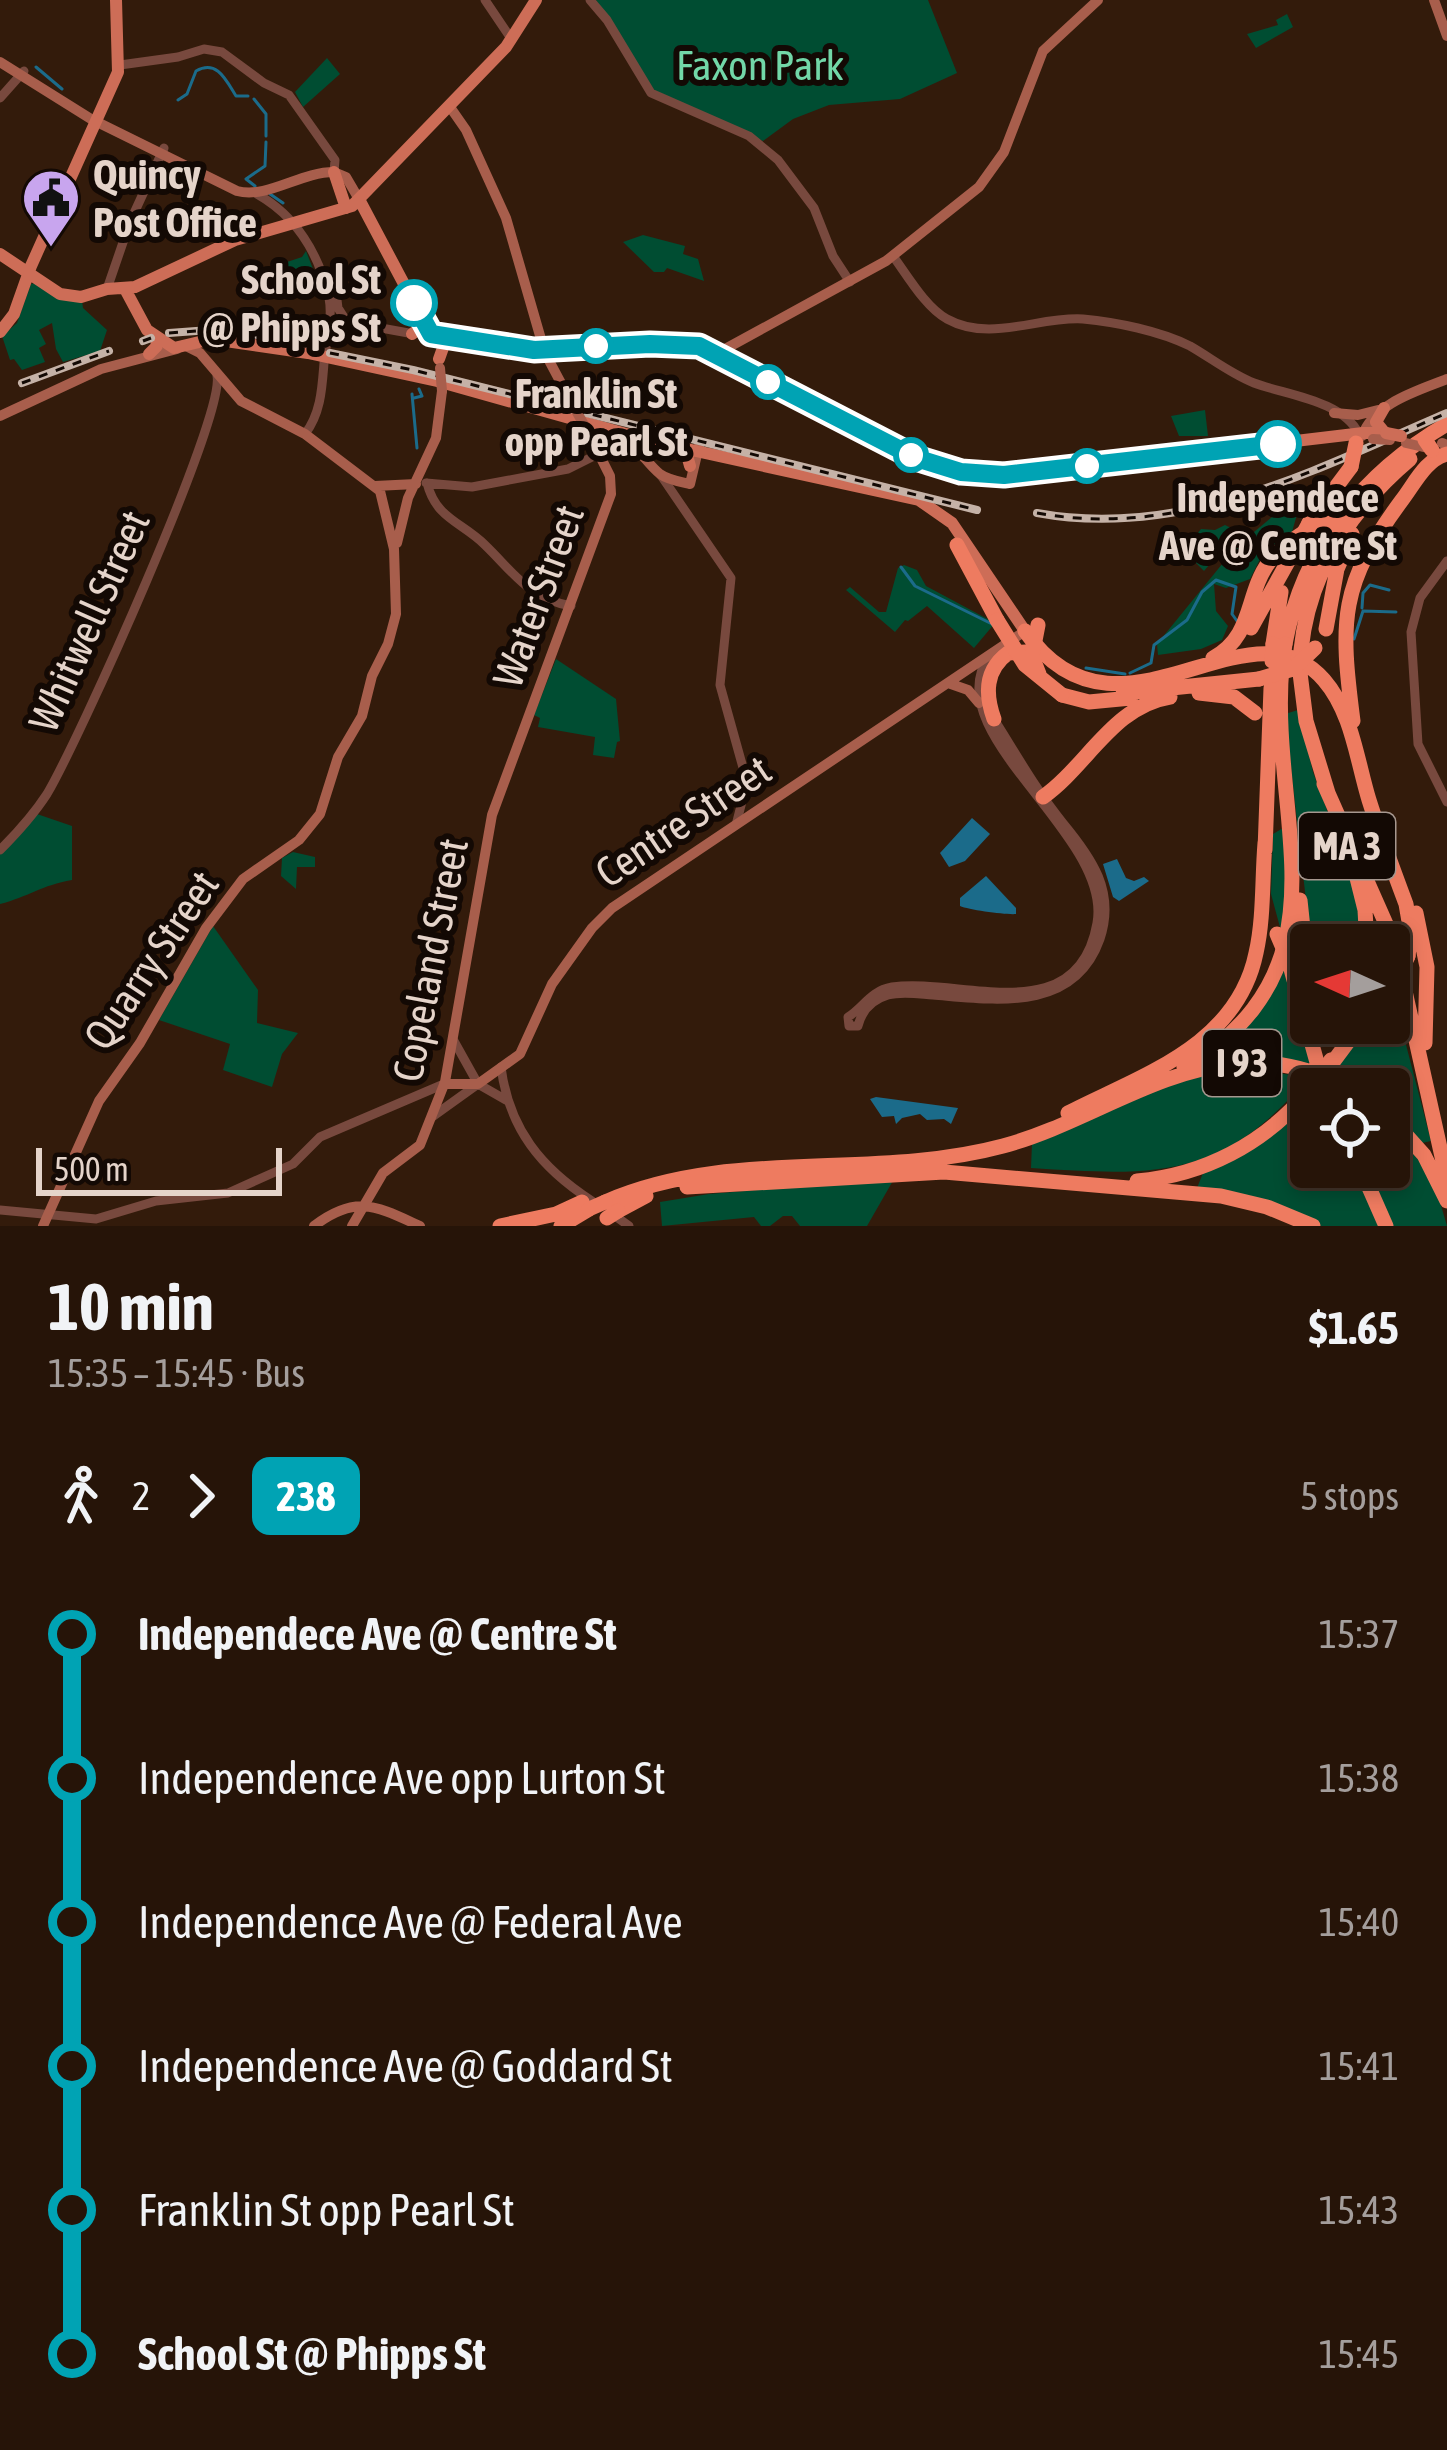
<!DOCTYPE html>
<html lang="en">
<head>
<meta charset="utf-8">
<style>
	:root { --surface:#261408; --page:#2e1d12; --text:#f1f3f6; --muted:#a49e9c; --line:#423329 }
	body { margin:0; font-family:"Asap Condensed",sans-serif; background:var(--page); color:var(--text); height:100vh; display:flex; flex-direction:column; font-size:45px; white-space:nowrap }
	* { box-sizing:border-box; margin:0 }
	p { font-size:39px; color:var(--muted) }
	.icon { flex:none; width:66px; height:66px; fill:none; stroke:currentColor; stroke-width:2; stroke-linecap:round; stroke-linejoin:round }
	.map { position:relative; height:1226px; overflow:hidden }
	.panel { display:flex; flex-direction:column; background:var(--surface); flex:1 }
	.panel>* { flex:none }
	.badge { padding:0 24px; border-radius:18px; font-size:42px; line-height:78px }
	.needle { width:78px; rotate:273deg }
	.fabs { position:absolute; left:1290px; top:924px; display:grid; gap:24px }
	.fabs a { display:grid; place-items:center; width:120px; height:120px; border-radius:12px; background:var(--surface); box-shadow:0 6px 18px #0003,0 0 0 3px var(--line); font-size:60px }
	.scale { position:absolute; left:36px; bottom:30px; width:246px; box-sizing:border-box; padding-left:12px; border:6px solid #e5d4ca; border-top:0; font-size:33px; line-height:42px; white-space:nowrap; color:#e5d4ca; -webkit-text-stroke:9px #130904; paint-order:stroke }
	.map>.badge { position:absolute; translate:-50% -50%; box-shadow:0 0 0 6px #fff }
	.legs { display:flex; align-items:center; gap:18px; height:132px; padding:0 48px; font-size:39px }
	.legs p { margin-inline-start:auto }
	.head { display:flex; align-items:center; justify-content:space-between; height:204px; padding:0 48px }
	h1 { font-size:66px; font-weight:700; line-height:90px }
	ul { padding:0 48px; list-style:none }
	li { display:flex; align-items:center; gap:42px; height:144px; font-size:45px }
	li i { display:grid; place-items:center; width:18px; height:100%; margin:0 15px; background:currentColor }
	li i::after { content:''; width:30px; height:30px; margin:-15px; border:9px solid; border-radius:50%; background:var(--surface) }
	li p { margin-inline-start:auto }
	li:first-child i { background:linear-gradient(#0000 50%,currentColor 0) }
	li:last-child i { background:linear-gradient(currentColor 50%,#0000 0) }
	.map>svg:first-child { display:block }
	.green { fill:#004d32 }
	.water { fill:#1b6b8a }
	.lines { fill:none; stroke-linecap:round; stroke-linejoin:round }
	.stream { stroke:#1b6b8a; stroke-width:3 }
	.tertiary { stroke:#78493e; stroke-width:9 }
	.secondary { stroke:#a85e4c; stroke-width:10 }
	.primary { stroke:#cd6d57; stroke-width:12 }
	.motorway { stroke:#ee7b60; stroke-width:15 }
	.rail-casing { stroke:#c5b2a7; stroke-width:8 }
	.rail { stroke:#130904; stroke-width:3; stroke-dasharray:9; stroke-linecap:butt }
	.secondary-bridge { stroke:#a85e4c; stroke-width:10 }
	.primary-bridge { stroke:#cd6d57; stroke-width:12 }
	.motorway-bridge { stroke:#ee7b60; stroke-width:15 }
	.line-1-casing { stroke:#fff; stroke-width:27 }
	.line-1 { stroke:#00a3b4; stroke-width:18 }
	.stop-1-dot { fill:#fff; stroke:#00a3b4; stroke-width:6 }
	.labels { text-anchor:middle; dominant-baseline:central; stroke-width:12; stroke-linejoin:round; paint-order:stroke }
	.shield { fill:#130904; stroke:#a6978f; stroke-width:3 }
	.shield-label { font-size:39px; font-weight:bold; fill:#e5d4ca }
	.park-label { font-size:42px; fill:#72d7a8; stroke:#130904 }
	.poi-label { font-size:42px; font-weight:bold; fill:#e5d4ca; stroke:#130904; text-anchor:start }
	.stop-label { font-size:42px; font-weight:bold; fill:#e5d4ca; stroke:#130904 }
	.street-label { font-size:42px; fill:#e5d4ca; stroke:#130904 }
</style>
</head>
<body>
<div class="map">
<svg width="1447" height="1226" viewBox="0 0 1447 1226">
	<rect width="100%" height="100%" fill="#331b0b"/>
	<path class="green" d="M596,0H928L957,73L900,99L829,105L793,119L763,141L654,90Z
		M1287,14L1293,27L1256,48L1247,34L1278,25L1276,20Z
		M327,58L340,74L303,107L295,92Z
		M643,235L685,246L683,254L698,259L704,281L667,268L664,272H654L623,242Z
		M306,251L315,274V285L259,282L257,272L302,257Z
		M35,283L82,301L83,308L107,330L100,351L63,362L56,349L52,323L39,330L46,344L39,348L45,362L22,370L14,359L10,360L2,336L17,323L31,284Z
		M1205,410L1208,436H1179L1171,416Z
		M1302,497L1290,539L1259,561L1250,579L1226,588L1214,584L1216,611L1228,626L1222,640L1201,649L1158,655L1157,644L1236,547L1295,498Z
		M1225,525L1231,528L1227,544L1204,571L1196,563L1167,561L1168,547L1160,530L1174,529L1172,546L1178,549L1189,544L1201,529L1215,530Z
		M904,565L917,570L926,586L995,623L974,648L927,606L908,621L905,620L895,632L846,590L850,587L879,612H886L898,568Z
		M556,659L616,699L620,741L617,742L614,758L593,755L595,737L538,727L540,718L534,715Z
		M1298,710L1313,772L1357,892L1362,945H1311L1285,714Z
		M37,814L72,826V880C42,885 28,897 0,904V854Z
		M1283,828L1289,889L1281,931L1271,894L1273,834Z
		M293,852L315,857V867H297L296,889L281,876L282,858Z
		M213,926L258,990L257,1023L298,1033L282,1054L272,1087L223,1070L230,1044L159,1020Z
		M1284,958L1315,1066L1194,1067L1235,1034Z
		M1398,986L1404,1037L1431,1141L1422,1143L1389,1110V1089H1359L1332,1073L1367,1023H1389V997Z
		M1235,1068L1309,1077C1222,1180 1157,1176 1031,1168L1032,1143L1179,1081Z
		M1311,1095V1167H1354L1380,1226H1321L1279,1206L1197,1188L1203,1173C1255,1152 1274,1137 1311,1095Z
		M1389,1123L1433,1178L1447,1226H1391L1365,1167H1389Z
		M894,1179L867,1226H800L792,1216H783L770,1226H761L754,1217L662,1226L660,1202L709,1194Z"/>
	<path class="water" d="M972,818L990,834L965,861L949,867L940,853Z
		M1117,859L1126,878L1134,881L1144,877L1149,881L1119,901L1113,897L1103,864Z
		M986,876L1016,908V914C1007,915 969,910 960,906V898Z
		M876,1097L958,1108L951,1124L944,1119L927,1120L920,1114L902,1118L896,1124L894,1116L882,1117L870,1099Z"/>
	<g class="lines">
		<path class="stream" d="M36,67L62,89
			M254,99L266,114V136
			M178,100L187,94L196,71C217,59 226,80 236,96H248
			M255,186L246,179L265,166L266,142
			M270,194L283,203
			M412,394L417,448
			M414,398L422,396L419,389
			M901,567L915,586L992,624
			M1362,608L1363,593L1370,585L1389,590
			M1354,639L1363,611L1396,612
			M1086,668L1125,674
			M1130,673L1151,663L1154,645L1187,620L1202,592L1216,580L1236,587L1232,614L1237,621"/>
		<path class="tertiary" d="M485,0L512,40
			M590,0L607,20L651,93L749,136L778,160L814,208L833,256L850,282
			M120,65L178,57L204,49L222,52L264,83L289,95L335,160L334,172
			M0,98L24,71
			M257,194C296,216 319,254 329,298C333,318 326,342 324,363C322,388 321,413 305,434
			M893,256C907,275 926,308 947,319C990,343 1039,316 1083,319C1116,322 1160,331 1190,346C1211,358 1231,374 1254,383C1286,395 1342,400 1359,434
			M107,289L130,222L164,148
			M325,289L336,292L338,308L345,319
			M329,324L337,320L414,334
			M660,474L731,578L720,685L747,782L736,825
			M426,483L472,487L568,469L600,453
			M427,483C436,519 462,522 485,545C514,573 528,598 571,606
			M1447,561L1420,598L1411,632L1418,744L1447,802
			M0,850C17,833 34,814 47,794C77,744 225,417 217,376
			M849,1026L848,1017C864,1007 870,991 892,987C961,977 1078,1032 1097,923C1113,834 935,734 989,656
			M849,1026H858C862,1010 871,1000 888,995C902,991 919,994 933,995C995,1000 1074,1013 1100,939C1116,892 1092,858 1063,823C1036,790 1015,752 992,716
			M454,1041L478,1084L506,1100
			M501,1067C509,1129 541,1168 592,1201
			M432,1117L478,1084
			M0,1210L96,1219L156,1201L228,1193L293,1164L320,1137L444,1084
			M611,1213L629,1226"/>
		<path class="secondary" d="M1434,0L1447,36
			M0,62L91,119L237,191C268,199 300,172 334,172
			M450,107L466,130L506,218L545,353L569,398
			M334,172L346,177L360,201
			M716,354L886,261L979,187L1004,152L1043,51L1098,0
			M1334,413L1358,415L1378,410
			M0,416L101,369L177,349
			M1362,436C1374,403 1417,391 1447,379
			M1442,443L1447,445
			M600,453C635,430 638,456 660,474C668,480 681,482 690,484L699,446
			M375,486L416,484
			M397,543L408,498L436,438L442,391
			M948,683L968,690L979,703
			M444,1084H478L520,1054L552,984L592,928L612,908L1025,631
			M43,1226L99,1101L140,1043L206,928L243,879L299,840L320,814L338,757L362,716L372,676L388,644L396,614L394,549L380,491L305,434L241,401L200,353L184,345
			M314,1226C356,1194 376,1206 420,1226
			M352,1226L383,1173L420,1145L445,1082L492,815L611,494L610,476L588,432"/>
		<path class="primary" d="M334,172L346,208
			M360,201L431,335L538,350L655,343L699,346L912,456L975,474H1018L1363,433H1386
			M0,254L60,294L81,297L107,289L135,287L235,240L352,206L506,47L536,0
			M125,289L147,330L174,348L212,339L308,353L437,381L655,442L919,500L952,523L1025,631
			M0,332L14,314L31,266L118,72L116,0
			M412,334L420,328L423,319
			M149,354L157,346L156,338
			M439,359L444,345L455,338
			M1384,408L1376,422L1385,433
			M677,448L687,455L690,466"/>
		<path class="motorway" d="M1309,523L1351,467
			M957,545L997,620
			M1251,628L1295,549
			M1326,629L1337,569L1352,534
			M1025,631C1117,764 1248,592 1324,680C1352,712 1357,761 1369,800C1380,835 1393,869 1406,904L1411,933L1408,956
			M1273,644L1281,592
			M1285,644C1303,547 1363,473 1447,424
			M1301,650C1309,572 1351,509 1410,459
			M1213,658C1254,636 1245,595 1269,562C1286,539 1316,528 1336,509
			M1300,673L1306,721L1328,793
			M1123,693L1259,679
			M1199,693L1234,697L1255,713
			M1062,695L1089,702L1131,698
			M994,719C985,694 985,670 1008,653L1026,652
			M1353,721C1340,620 1339,585 1402,500C1415,483 1426,459 1447,454
			M1324,784L1394,942L1447,1179
			M1043,797C1087,766 1113,706 1170,697
			M1265,850L1271,688
			M1354,866L1365,910L1367,945
			M1300,900L1311,1004
			M1416,913L1427,967L1425,1043
			M1289,962L1318,1066
			M1333,1062L1362,1023
			M1184,1068C1355,966 1268,819 1282,666
			M1068,1113C1142,1075 1237,1046 1256,953C1264,918 1262,879 1265,843
			M1389,1116L1424,1155L1447,1201
			M1360,1167L1386,1226
			M1137,1181C1204,1175 1263,1144 1307,1093
			M687,1187L944,1172L1221,1196L1267,1207L1313,1226
			M605,1202C730,1147 873,1181 1003,1146C1082,1125 1154,1071 1236,1063C1276,1060 1316,1070 1351,1089
			M618,1211L646,1196
			M500,1226L556,1214L582,1202
			M561,1226L589,1209"/>
		<defs>
			<path id="rail" d="M169,333L223,329L309,344
				M143,341L151,338
				M330,353L413,370L977,510
				M22,383L109,351
				M1037,513C1184,540 1316,469 1447,413"/>
		</defs>
		<use href="#rail" class="rail-casing"/>
		<use href="#rail" class="rail"/>
		<path class="secondary-bridge" d="M440,368L442,391
			M569,398L588,432
			M1373,439L1390,440
			M1406,443L1432,449"/>
		<path class="primary-bridge" d="M1386,433L1401,436"/>
		<path class="motorway-bridge" d="M1425,440L1432,450
			M1351,467L1356,443
			M1295,549L1309,523
			M997,620L1025,665L1062,695
			M1038,625L1032,656L1039,674
			M1272,661L1273,644
			M1282,666L1285,644
			M1259,679L1293,669L1315,648
			M1277,934L1289,962
			M1396,982L1408,956
			M1307,1093L1331,1060
			M589,1209L605,1202
			M607,1218L618,1211"/>
	</g>
	<g class="lines">
		<defs>
			<path id="line-1" d="M414,303L431,334L534,350L650,344L699,346L916,458L961,472L1004,475L1278,444"/>
		</defs>
		<use href="#line-1" class="line-1-casing"/>
		<use href="#line-1" class="line-1"/>
	</g>
	<defs>
		<symbol id="civic-pin" viewBox="-11 -11 22 30"><path d="M0 17L-7.5 6A9.5 9.5 0 1 1 7.5 6Z" fill="#c8a5ee" stroke="#130904"/><path d="M-.6-6.5H3V-4.5H.6V-3L4-1V1h2V6H-6V1h2V-1L-.6-3ZM-1.2 2.5V6h2.4V2.5Z" fill="#111"/></symbol>
	</defs>
	<g fill-rule="evenodd">
		<use href="#civic-pin" x="18" y="165" width="66" height="90"/>
	</g>
	<g class="stop-1-dot">
		<circle cx="414" cy="303" r="21"/>
		<circle cx="596" cy="346" r="15"/>
		<circle cx="768" cy="382" r="15"/>
		<circle cx="1278" cy="444" r="21"/>
		<circle cx="911" cy="455" r="15"/>
		<circle cx="1087" cy="466" r="15"/>
	</g>
	<g class="labels">
		<g class="shield">
			<rect x="1299" y="813" width="96" height="66" rx="9"/>
			<rect x="1203" y="1030" width="78" height="66" rx="9"/>
		</g>
		<g class="shield-label">
			<text x="1347" y="846">MA 3</text>
			<text x="1242" y="1063">I 93</text>
		</g>
		<g class="park-label">
			<text x="760" y="65">Faxon Park</text>
		</g>
		<g class="poi-label">
			<text x="93" y="174">Quincy<tspan x="93" dy="48">Post Office</tspan></text>
		</g>
		<g class="stop-label">
			<text x="381" y="279" text-anchor="end">School St<tspan x="381" dy="48">@ Phipps St</tspan></text>
			<text x="596" y="393">Franklin St<tspan x="596" dy="48">opp Pearl St</tspan></text>
			<text x="1278" y="497">Independece<tspan x="1278" dy="48">Ave @ Centre St</tspan></text>
		</g>
		<g class="street-label">
			<text transform="translate(538 596) rotate(-70)">Water Street</text>
			<text transform="translate(89 621) rotate(-66)">Whitwell Street</text>
			<text transform="translate(683 821) rotate(-34)">Centre Street</text>
			<text transform="translate(151 960) rotate(-56)">Quarry Street</text>
			<text transform="translate(430 960) rotate(-79)">Copeland Street</text>
		</g>
	</g>
</svg>
<div class="fabs">
<a><svg class="needle" viewBox="-14 -14 28 28"><path d="M0-13l5 13h-10z" fill="#e53935"/><path d="M0 13l5-13h-10z" fill="#a49e9c"/></svg></a>
<a><svg class="icon" aria-label="locate" viewBox="0 0 24 24"><circle cx="12" cy="12" r="6"/><path d="M12 2v4M12 18v4M2 12h4M18 12h4"/></svg></a>
</div>
<div class="scale">500 m</div>
</div>
<section class="panel">
<div class="head"><div><h1>10 min</h1><p>15:35 – 15:45 · Bus</p></div><b>$1.65</b></div>
<div class="legs"><svg class="icon" aria-label="walk" viewBox="0 0 24 24"><circle cx="13" cy="4" r="2"/><path d="M13 8l-2 6 4 7M11 14l-3 7M7 12l3-4h3l4 4"/></svg>2<svg class="icon" aria-label="forward" viewBox="0 0 24 24"><path d="M9 5l7 7-7 7"/></svg><b class="badge" style="background:#00a3b4;color:#fff">238</b><p>5 stops</p></div>
<ul>
<li><i style="color:#00a3b4"></i><b>Independece Ave @ Centre St</b><p>15:37</p></li>
<li><i style="color:#00a3b4"></i><span>Independence Ave opp Lurton St</span><p>15:38</p></li>
<li><i style="color:#00a3b4"></i><span>Independence Ave @ Federal Ave</span><p>15:40</p></li>
<li><i style="color:#00a3b4"></i><span>Independence Ave @ Goddard St</span><p>15:41</p></li>
<li><i style="color:#00a3b4"></i><span>Franklin St opp Pearl St</span><p>15:43</p></li>
<li><i style="color:#00a3b4"></i><b>School St @ Phipps St</b><p>15:45</p></li>
</ul>
</section>
</body>
</html>
